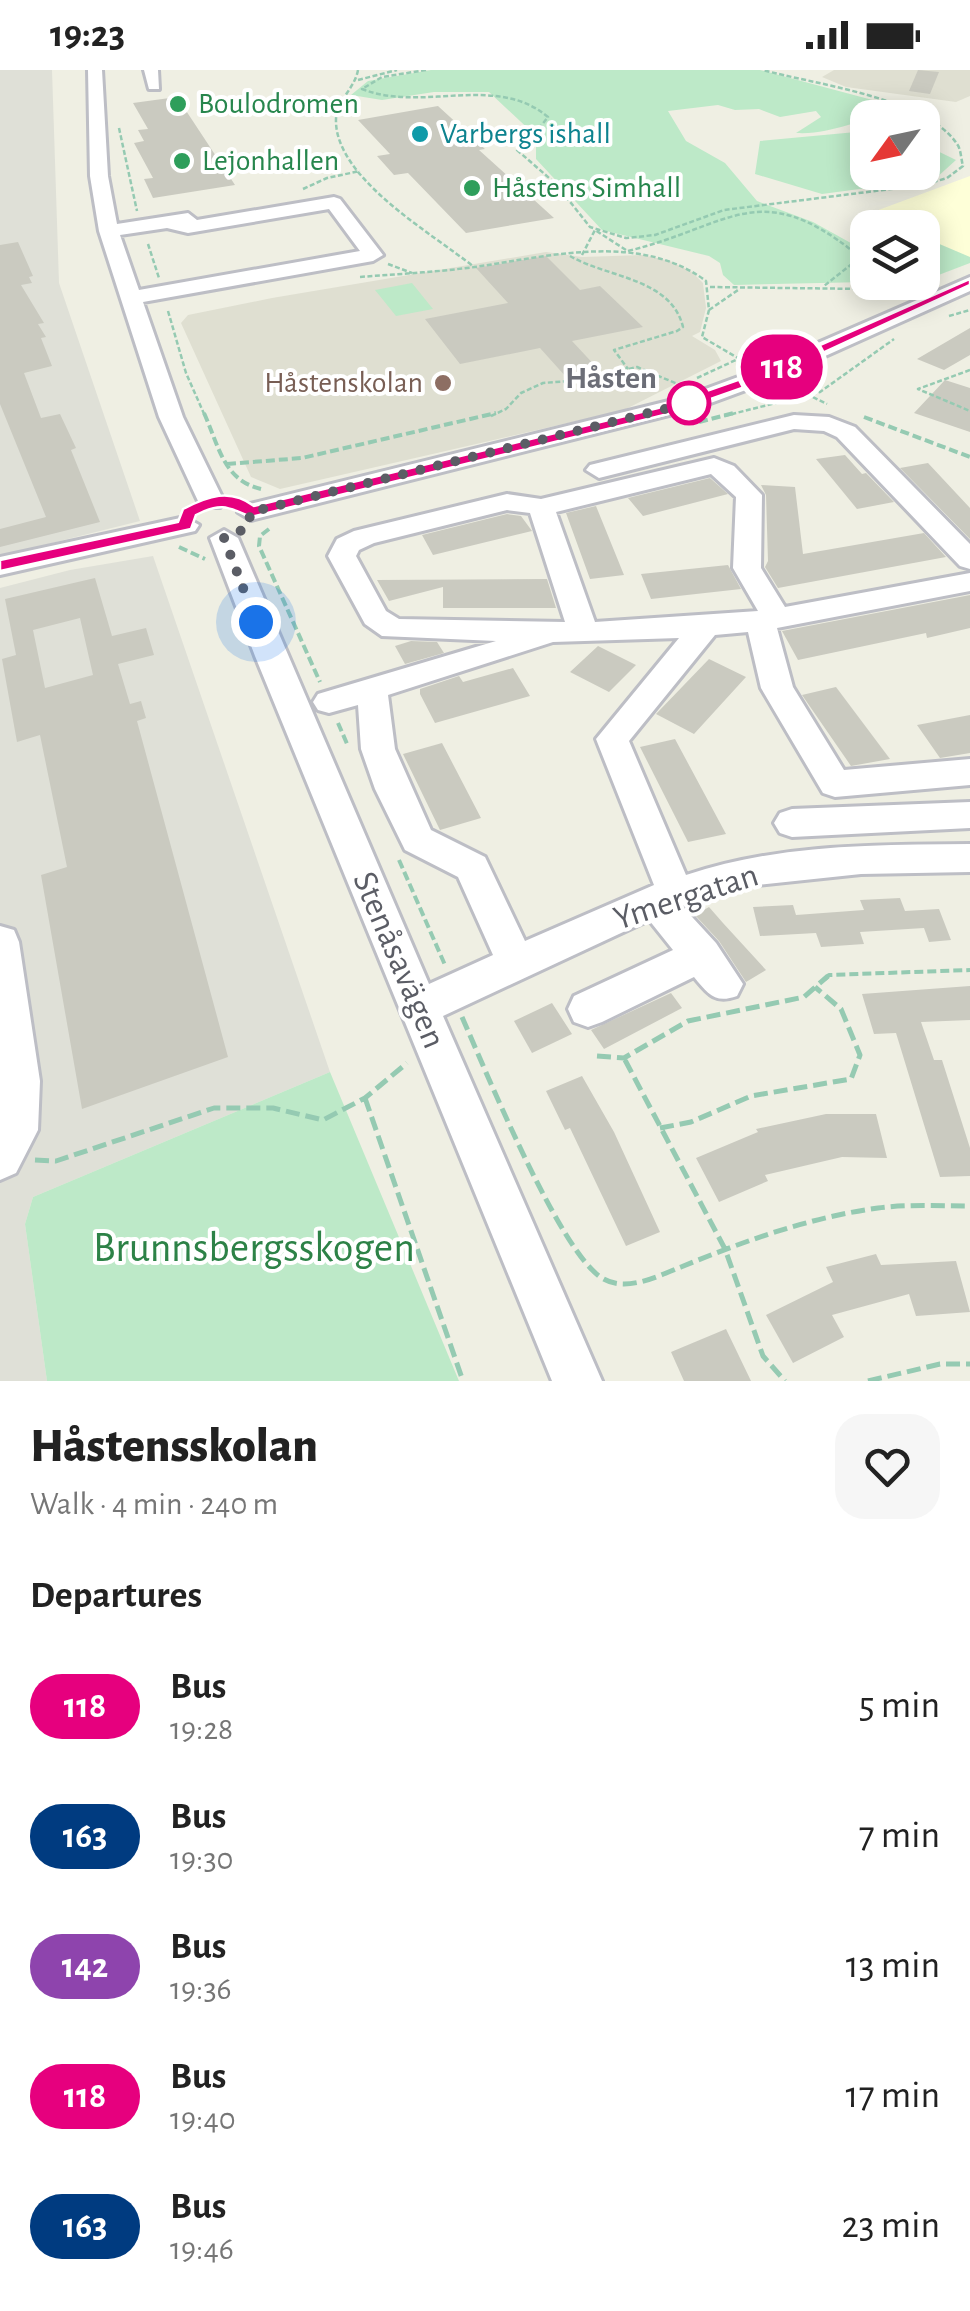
<!DOCTYPE html>
<html lang="en">
<head>
<meta charset="utf-8">
<style>
	:root { --surface:#fff; --page:#f6f6f6; --text:#222; --muted:#767676 }
	body { margin:0; font-family:"Alegreya Sans",sans-serif; background:var(--page); color:var(--text); height:100vh; display:flex; flex-direction:column; font-size:38px; white-space:nowrap }
	* { box-sizing:border-box; margin:0 }
	p { font-size:32px; color:var(--muted) }
	.icon { flex:none; width:55px; height:55px; fill:none; stroke:currentColor; stroke-width:2; stroke-linecap:round; stroke-linejoin:round }
	.map { position:relative; height:1311px; overflow:hidden }
	.panel { display:flex; flex-direction:column; background:var(--surface); flex:1 }
	.panel>* { flex:none }
	.badge { padding:0 20px; border-radius:32px; font-size:35px; line-height:65px }
	.needle { width:65px; rotate:237deg }
	.buttons { position:absolute; left:850px; top:30px; display:grid; gap:20px }
	.buttons a { display:grid; place-items:center; width:90px; height:90px; border-radius:20px; background:var(--surface); box-shadow:0 5px 25px #0003; font-size:50px }
	.you { position:absolute; width:50px; height:50px; margin:-25px; border:8px solid #fff; border-radius:50%; background:#1a73e8; box-shadow:0 0 0 15px #1a73e833 }
	.map>.badge { position:absolute; translate:-50% -50%; box-shadow:0 0 0 5px #fff }
	h2 { padding:0 30px; font-size:38px; line-height:90px }
	.round { display:grid; place-items:center; flex:none; width:105px; height:105px; border-radius:30px; background:var(--page) }
	.head { display:flex; align-items:center; justify-content:space-between; height:170px; padding:0 30px }
	h1 { font-size:48px; font-weight:800; line-height:75px }
	ul { padding:0; list-style:none }
	li { display:flex; align-items:center; gap:30px; height:130px; padding:0 30px }
	li div { flex:1 }
	li b { display:block; font-size:38px }
	li em { font-style:normal }
	li .badge { min-width:110px; font-weight:700; text-align:center }
	.status { display:flex; justify-content:space-between; align-items:center; height:70px; padding:0 50px; background:var(--surface); direction:ltr }
	.status svg { height:28px; fill:currentColor }
	.map>svg:first-child { display:block }
	.commercial { fill:#feffd8 }
	.industrial { fill:#dfe0d7 }
	.education { fill:#dfdfd1 }
	.green { fill:#bde9c8 }
	.building { fill:#cacac0; fill-rule:evenodd }
	.lines { fill:none; stroke-linecap:round; stroke-linejoin:round }
	.minor-casing { stroke:#bdbec5; stroke-width:6 }
	.path-far2 { stroke:#95cab2; stroke-width:2.5; stroke-dasharray:5 2.5; stroke-linecap:butt }
	.path-far1 { stroke:#95cab2; stroke-width:4; stroke-dasharray:9 4; stroke-linecap:butt }
	.path { stroke:#95cab2; stroke-width:5; stroke-dasharray:14 6; stroke-linecap:butt }
	.minor { fill:#fff; fill-rule:evenodd }
	.line { fill:#e6007e; stroke:#fff; stroke-width:2.5 }
	.walk { stroke:#5b5d65; stroke-width:10; stroke-dasharray:0 18 }
	.leisure-dot { fill:#2e9e5b; stroke:#fff; stroke-width:4 }
	.culture-dot { fill:#0f9aa8; stroke:#fff; stroke-width:4 }
	.education-dot { fill:#8d6e63; stroke:#fff; stroke-width:4 }
	.stop-dot { fill:#fff; stroke:#e6007e; stroke-width:5 }
	.labels { text-anchor:middle; dominant-baseline:central; stroke-width:8; stroke-linejoin:round; paint-order:stroke }
	.far-leisure-label { font-size:30px; fill:#27864d; stroke:#fff; text-anchor:start }
	.far-culture-label { font-size:30px; fill:#0d838f; stroke:#fff; text-anchor:start }
	.far-education-label { font-size:30px; fill:#785e54; stroke:#fff; text-anchor:end }
	.far-neighbourhood-label { font-size:32px; font-weight:bold; fill:#6c6e77; stroke:#fff }
	.street-label { font-size:35px; fill:#5b5d65; stroke:#fff }
	.near-park-label { font-size:42px; fill:#2d8247; stroke:#fff }
</style>
</head>
<body>
<div class="status"><b>19:23</b><svg viewBox="0 0 49 12"><path d="M0 12V9h3v3zM5 12V6h3v6zM10 12V3h3v9zM15 12V0h3v12zM26 1h20v11H26zM47 4h2v5h-2z"/></svg></div>
<div class="map">
<svg width="970" height="1311" viewBox="0 0 970 1311">
	<rect width="100%" height="100%" fill="#efefe3"/>
	<path class="commercial" d="M970,106V189L923,169L922,158L896,157L865,145Z"/>
	<path class="industrial" d="M0,0H52L59,213L140,451L0,486Z
		M153,486L330,1002L33,1127L25,1154L47,1311H0V518L70,500Z"/>
	<path class="education" d="M834,0H970V26L956,32L846,17L822,7Z
		M546,182L582,187L643,185L670,191L692,202L703,213L706,238L700,262L692,266L715,280L721,291L624,340L280,419L251,407L181,253L188,245L272,228Z"/>
	<path class="green" d="M431,0H760L895,36L875,39L896,44L892,47C855,48 833,65 796,63L821,47L816,41L780,47L759,39L735,40L718,35L668,41L686,71L725,93L757,131L813,152L867,182V212L734,215L723,205L720,193L709,186L602,160L536,89V66L489,22H434L382,30L351,25L368,11Z
		M856,62L867,64L868,102H922L923,74L956,90L935,109L822,124L755,104L760,71Z
		M923,167L970,187V193L936,206L923,198Z
		M412,213L433,239L396,246L375,220Z
		M330,1002L459,1311H47L25,1154L33,1127Z"/>
	<path class="building" d="M918,0L939,2L930,24L909,21Z
		M177,27L235,115L153,128L144,109L153,108L134,73L144,71L138,60L148,59L133,33Z
		M438,36L485,79L479,80L554,148L466,163L408,103L394,105L377,86L390,84L358,50Z
		M18,172L33,206L29,207L32,213L21,215L44,253L38,254L46,267L41,268L52,296L24,303L41,348L60,344L76,378L71,380L100,452L0,477V459L46,447L0,334V175Z
		M546,186L580,220L600,216L643,257L572,271L600,301L567,308L540,278L460,294L425,249L508,233L476,198Z
		M970,258V285L944,300L917,289Z
		M945,310L970,318V362L914,343Z
		M845,385L862,404L866,403L894,432L857,439L816,389Z
		M928,393L970,438V469L900,398Z
		M710,408L728,424L643,446L628,428Z
		M761,415L795,417L803,484L924,463L946,487L778,518L765,497L768,491L766,425Z
		M596,436L624,505L590,509L566,443Z
		M507,444L521,446L532,461L433,485L422,465Z
		M728,495L741,519L651,529L641,504Z
		M95,508L112,566L146,558L154,585L118,594L130,634L141,631L146,648L137,651L228,987L82,1039L41,805L67,797L40,665L17,672L2,589L16,585L5,529ZM80,548L93,605L45,618L33,560Z
		M547,509L556,538H443V517L389,531L377,510Z
		M970,525V558L927,568L926,563L798,590L782,561Z
		M411,571L437,572L444,583L405,594L395,576Z
		M598,576L636,595L609,622L570,602Z
		M709,589L746,607L694,664L656,644Z
		M513,598L530,626L435,653L420,624V619L459,606L463,612Z
		M836,617L890,689L851,696L802,625Z
		M970,645V683L940,688L917,655Z
		M675,669L726,764L688,772L640,677Z
		M442,673L481,748L440,760L403,684Z
		M900,828L905,841L939,839L951,870L929,872L924,858L860,862L864,874L821,877L816,863L760,866L753,837L793,835L796,845L864,840L860,830Z
		M709,837L723,853L766,900L746,912L719,871L695,845Z
		M970,916V950L921,952L934,990H942L970,1078V1106L940,1107L896,963L874,964L862,924Z
		M671,923L682,938L604,979L591,960Z
		M552,933L572,964L532,983L514,951Z
		M582,1006L614,1062L660,1162L626,1176L570,1058L565,1060L546,1021Z
		M826,1044H876L887,1088L842,1087L765,1105L768,1111L719,1132L696,1088L758,1062L756,1059Z
		M876,1184L881,1195L956,1191L970,1242L916,1246L909,1224L832,1245L844,1267L793,1293L766,1245L833,1212L826,1197Z
		M726,1259L751,1311H684L671,1282Z"/>
	<g class="lines">
		<defs>
			<path id="minor" d="M88,0H102L108,106L117,154L188,143L197,150L334,127L340,129L383,185L373,191L143,232L183,347L224,431L220,437H202L198,431L159,347L99,161L90,106ZM329,139L360,181L139,220L120,165L167,158L188,163Z
				M144,0H158L159,19H149Z
				M912,150L919,152L920,158H900Z
				M970,207V221L765,313L697,338L251,450L238,442L242,436L681,328L749,303Z
				M794,345L829,347L855,357L970,474V499L960,496L837,367L824,361L794,359L599,408L586,400L590,395Z
				M714,388L734,396L762,425L761,498L785,537L970,503V521L777,558L793,617L844,700L970,689V715L835,727L823,723L761,618L748,562L715,565L629,671L686,805C779,774 873,775 970,774V802L861,804L739,817L682,836L716,873L743,914L737,926C715,934 708,924 694,907L602,952L588,957L574,952L568,939L574,926L673,880L649,850L443,946L602,1311H552L255,586L210,468L224,460L238,468L429,914L493,885L458,807L405,780L375,719L361,679L358,635L329,643L318,640L313,632L318,624L496,571L382,566L365,554L328,486L337,469L354,461L507,424L541,429ZM711,404L736,427L733,498L758,541L595,552L556,442ZM507,440L530,443L565,552L399,549L386,541L356,486L359,480L374,473ZM679,568L596,669L654,815L525,871L485,787L431,760L395,679L388,625L553,572Z
				M185,447L199,455L195,461L0,505V487Z
				M970,732V758L792,767L780,763L774,753L780,743L792,739Z
				M0,856L14,860L19,872L40,1011L38,1060L16,1103L0,1110Z"/>
		</defs>
		<use href="#minor" class="minor-casing"/>
		<path class="path-far2" d="M358,0C355,18 337,30 336,49C334,108 433,164 474,197
			M426,0L382,7L362,19C422,43 496,3 548,47L537,61L518,72L517,80L556,114L590,157L626,168L655,165L724,140L923,115L947,108L963,96C961,89 961,79 957,74C927,28 813,14 763,0
			M358,10L397,0
			M119,58L137,141
			M303,119L327,108L360,101
			M148,174L159,208
			M628,181C730,156 759,106 855,183L853,193L824,216
			M582,185L595,160L626,180
			M570,186C608,208 671,208 683,257L677,261L614,280L628,299
			M388,194L412,203
			M360,207C398,204 437,202 475,197C550,186 640,162 706,211L709,240L702,267L743,291
			M710,217L864,219L920,212
			M709,240L738,220
			M168,241L186,303L205,346
			M949,246L970,240
			M970,300L918,319L970,341
			M697,308L738,289
			M786,314L827,334
			M491,346L506,339L521,323L543,313L582,310L637,297L680,315
			M724,346L820,322L894,269"/>
		<path class="path-far1" d="M204,343C219,376 223,410 261,419
			M864,347L970,387
			M699,352L734,343
			M227,394L302,388L496,343
			M269,459L260,466L259,476L320,612
			M179,477L205,489
			M338,653L348,676
			M399,790L445,895
			M825,909L829,905L970,900"/>
		<path class="path" d="M462,947C485,999 560,1183 602,1208C626,1223 658,1206 681,1197C744,1171 811,1147 878,1138C908,1134 940,1136 970,1136
			M597,986L624,988L688,951L804,927L828,906
			M625,990L725,1179L763,1286L785,1311
			M365,1028L463,1311
			M660,1058L691,1052L751,1026L851,1009L860,985L841,939L815,917
			M35,1090L56,1091L214,1038H273L323,1050L365,1028L407,993
			M868,1311L940,1294H970"/>
		<use href="#minor" class="minor"/>
	</g>
	<path class="line" d="M970,209V215L762,311L668,344L251,447C228,437 221,432 196,445L191,459L0,501V490L178,452L183,439C208,426 230,418 254,436L658,338L752,305Z"/>
	<g class="lines">
		<path class="walk" d="M256,552L224,468L247,458L251,442L689,333"/>
	</g>
	<g class="leisure-dot">
		<circle cx="178" cy="34" r="10"/>
		<circle cx="182" cy="91" r="10"/>
		<circle cx="472" cy="118" r="10"/>
	</g>
	<circle class="culture-dot" cx="420" cy="64" r="10"/>
	<circle class="education-dot" cx="443" cy="313" r="10"/>
	<circle class="stop-dot" cx="689" cy="333" r="20"/>
	<g class="labels">
		<g class="far-leisure-label">
			<text x="198" y="34">Boulodromen</text>
			<text x="202" y="91">Lejonhallen</text>
			<text x="492" y="118">Håstens Simhall</text>
		</g>
		<g class="far-culture-label">
			<text x="440" y="64">Varbergs ishall</text>
		</g>
		<g class="far-education-label">
			<text x="423" y="313">Håstenskolan</text>
		</g>
		<g class="far-neighbourhood-label">
			<text x="611" y="308">Håsten</text>
		</g>
		<g class="street-label">
			<text transform="translate(686 827) rotate(-18)">Ymergatan</text>
			<text transform="translate(399 890) rotate(67)">Stenåsavägen</text>
		</g>
		<g class="near-park-label">
			<text x="254" y="1178">Brunnsbergsskogen</text>
		</g>
	</g>
</svg>
<div class="buttons">
<a><svg class="needle" viewBox="-14 -14 28 28"><path d="M0-13l5 13h-10z" fill="#e53935"/><path d="M0 13l5-13h-10z" fill="#767676"/></svg></a>
<a><svg class="icon" aria-label="layers" viewBox="0 0 24 24"><path d="M12 4l9 5-9 5-9-5zM3 14l9 5 9-5"/></svg></a>
</div>
<div class="you" style="left:256px;top:552px"></div>
<b class="badge" style="left:782px;top:297px;background:#e6007e;color:#fff">118</b>
</div>
<section class="panel">
<div class="head"><div><h1>Håstensskolan</h1><p>Walk · 4 min · 240 m</p></div><a class="round"><svg class="icon" aria-label="heart" viewBox="0 0 24 24"><path d="M12 20l-8-8c-3-5 5-10 8-4 3-6 11-1 8 4z"/></svg></a></div>
<h2>Departures</h2>
<ul>
<li><span class="badge" style="background:#e6007e;color:#fff">118</span><div><b>Bus</b><p>19:28</p></div><em>5 min</em></li>
<li><span class="badge" style="background:#003b80;color:#fff">163</span><div><b>Bus</b><p>19:30</p></div><em>7 min</em></li>
<li><span class="badge" style="background:#8e44ad;color:#fff">142</span><div><b>Bus</b><p>19:36</p></div><em>13 min</em></li>
<li><span class="badge" style="background:#e6007e;color:#fff">118</span><div><b>Bus</b><p>19:40</p></div><em>17 min</em></li>
<li><span class="badge" style="background:#003b80;color:#fff">163</span><div><b>Bus</b><p>19:46</p></div><em>23 min</em></li>
</ul>
</section>
</body>
</html>
